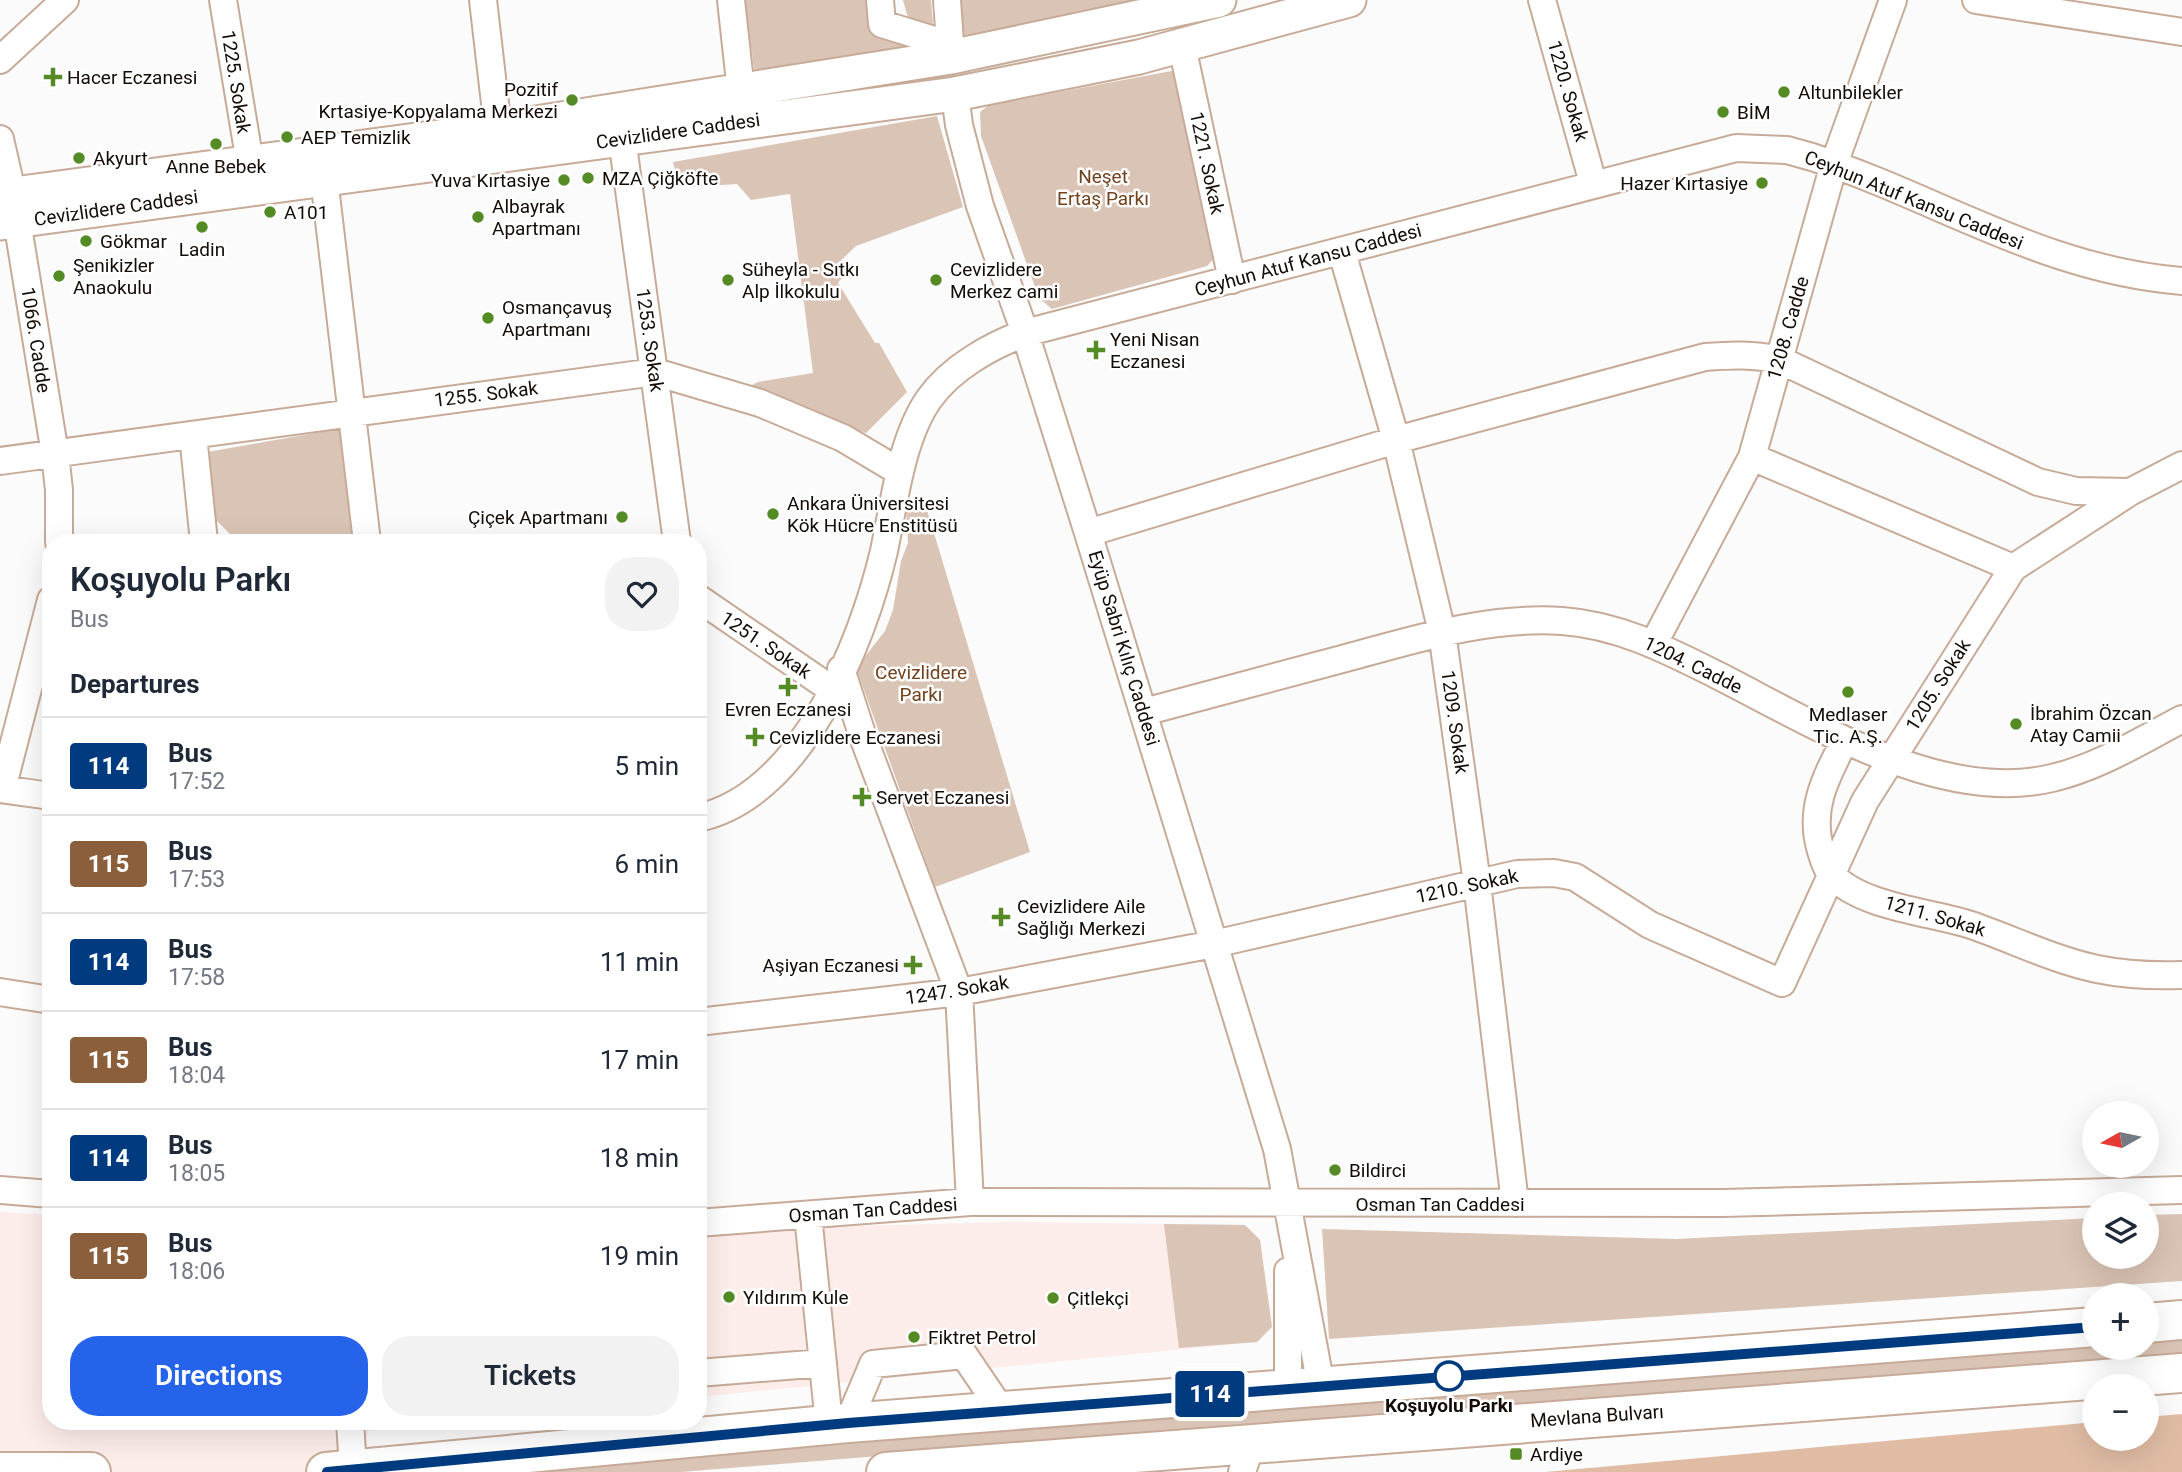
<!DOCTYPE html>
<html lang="en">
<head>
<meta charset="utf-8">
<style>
	:root { --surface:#fff; --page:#f2f2f3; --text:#1f2937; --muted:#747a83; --line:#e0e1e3; --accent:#2563eb }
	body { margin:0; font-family:Roboto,sans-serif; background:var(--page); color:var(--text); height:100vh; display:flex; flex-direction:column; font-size:26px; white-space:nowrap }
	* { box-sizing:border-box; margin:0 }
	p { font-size:23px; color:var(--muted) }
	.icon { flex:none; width:38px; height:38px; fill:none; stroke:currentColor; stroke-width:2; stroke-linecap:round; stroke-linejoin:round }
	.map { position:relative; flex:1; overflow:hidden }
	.panel { position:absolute; left:42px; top:534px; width:665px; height:896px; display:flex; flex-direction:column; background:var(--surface); border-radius:28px; box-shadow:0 7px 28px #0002 }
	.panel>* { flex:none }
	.badge { padding:0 14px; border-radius:5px; font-size:24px; line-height:46px }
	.needle { width:46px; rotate:261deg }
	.buttons { position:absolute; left:2082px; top:1101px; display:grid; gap:14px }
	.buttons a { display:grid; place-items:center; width:77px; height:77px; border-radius:50%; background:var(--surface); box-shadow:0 7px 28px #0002; font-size:35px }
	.map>.badge { position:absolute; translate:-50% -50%; box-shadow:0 0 0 4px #fff }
	h2 { padding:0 28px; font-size:26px; line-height:63px }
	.round { display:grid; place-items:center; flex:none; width:74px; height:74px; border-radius:28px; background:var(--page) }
	.head { display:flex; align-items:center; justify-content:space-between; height:119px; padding:0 28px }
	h1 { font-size:33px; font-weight:600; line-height:52px }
	.primary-button { display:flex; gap:14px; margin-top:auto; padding:14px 28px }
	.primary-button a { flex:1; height:80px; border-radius:28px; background:var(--accent); color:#fff; font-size:28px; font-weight:600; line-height:80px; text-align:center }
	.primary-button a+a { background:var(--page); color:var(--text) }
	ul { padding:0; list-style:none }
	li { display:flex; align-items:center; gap:21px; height:98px; padding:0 28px; border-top:2px solid var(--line) }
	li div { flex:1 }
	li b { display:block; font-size:26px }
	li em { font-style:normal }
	li .badge { min-width:77px; font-weight:700; text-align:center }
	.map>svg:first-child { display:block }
	.commercial { fill:#fdedea }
	.green { fill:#dac4b5 }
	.forest { fill:#e0bca4 }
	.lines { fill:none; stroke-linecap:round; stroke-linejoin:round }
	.minor-casing { stroke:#c7ab98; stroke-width:30 }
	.major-casing { stroke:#c7ab98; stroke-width:37 }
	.highway-casing { stroke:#c7ab98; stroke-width:42 }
	.minor { stroke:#fff; stroke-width:26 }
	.major { stroke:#fff; stroke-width:33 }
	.highway { stroke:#fff; stroke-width:38 }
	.line-casing { stroke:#fff; stroke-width:16 }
	.line { stroke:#003b80; stroke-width:10 }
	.poi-dot { fill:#548b25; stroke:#fff; stroke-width:2.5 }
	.stop-dot { fill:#fff; stroke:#003b80; stroke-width:3.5 }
	.labels { text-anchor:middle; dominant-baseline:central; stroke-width:5; stroke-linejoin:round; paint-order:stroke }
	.poi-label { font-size:19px; fill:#140b05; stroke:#fff; text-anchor:start }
	.street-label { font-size:19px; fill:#140b05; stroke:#fff }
	.park-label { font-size:19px; fill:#71421d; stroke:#fff }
	.stop-label { font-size:19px; font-weight:bold; fill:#140b05; stroke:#fff }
</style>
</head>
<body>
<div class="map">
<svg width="2182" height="1472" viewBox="0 0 2182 1472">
	<rect width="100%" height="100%" fill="#fbfbfb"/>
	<path class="commercial" d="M0,1212L51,1215V1421H461L368,1431L359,1472H0Z
		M1010,1222L1245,1225L1260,1240L1272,1327L1257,1342L698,1397V1230Z"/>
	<path class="green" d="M745,0H868L921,49L755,76Z
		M903,0H931L933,24L928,26L908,18Z
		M960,0H1138L1149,5L962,39Z
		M1177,70L1218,254L1207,266L1052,309L1039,298L981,136L980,112L989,105Z
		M937,116L963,207L856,246L837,264L843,276L838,283L875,343H879L907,392L866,433L746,388L758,382L813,373L790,194L751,200L737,184L691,187L676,175L673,162Z
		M344,428L359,542H238L214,518L207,452Z
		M924,500L1030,852L935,887L856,668L885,631L893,610L901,561L908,543L906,506Z
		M2182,1214V1281L1329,1339L1322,1229L1676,1239L2095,1218V1256H2147V1215Z
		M1164,1224L1245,1225L1260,1240L1272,1327L1257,1342L1179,1348Z
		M2182,1337V1355L1447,1410L681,1472H491L726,1449L2095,1344V1348H2147V1340Z"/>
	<path class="forest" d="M2182,1414V1472H1545L2095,1422V1438H2147V1417Z"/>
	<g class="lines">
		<defs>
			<path id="minor" d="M223,0L250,163
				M483,0L498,129
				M731,0L741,91
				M880,0L882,24L950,45
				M947,0L951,57
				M1542,0L1593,183
				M1976,0L2182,32
				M1182,46L1232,280
				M0,60L65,0
				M955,94L959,125L980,206L1025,333L1088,533L1277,1149L1321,1386
				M622,138L677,542
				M0,139L13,196L55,454L59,490V542
				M324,178L367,542
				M1342,252L1396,440L1442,632L1477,883L1515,1203
				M193,435L204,542
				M1752,457L2013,568
				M0,461L655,372L760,403L843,438L900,472
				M1088,533L1396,440L1705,357C1731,355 1754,354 1780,360L2038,482L2076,491L2130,492
				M698,598L834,691
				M1654,643L1752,457L1834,164L1893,0
				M841,669L863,737L959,992L970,1202
				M1144,712C1211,694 1279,676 1346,658C1416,639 1488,616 1562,621C1619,625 1667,650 1717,675C1812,723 1942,805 2052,778C2099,767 2140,741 2182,719
				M1845,740C1826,777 1808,809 1821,851C1823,858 1826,869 1832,875C1861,907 1931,912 1971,925C2012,939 2054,960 2097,969C2126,975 2153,976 2182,975
				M0,789L51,796
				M2,789L51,600
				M698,818C802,795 862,644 884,551C894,504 901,439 929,399C951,368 990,346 1025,333L1736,148L1787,150L1812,157C1940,199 2044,270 2182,281
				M0,992L51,1000
				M698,1022L959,992L1214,944L1517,874L1554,873L1575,877L1650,925L1782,983L1865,801L2013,568L2130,492L2182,465
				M0,1190L51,1194
				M808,1215L829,1424
				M698,1223L970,1202L1723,1203L2182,1190
				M698,1373L823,1363
				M1288,1388V1271
				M350,1421L353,1469
				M848,1423L873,1364L964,1355L1002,1411
				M1242,1472L1252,1442"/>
			<path id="major" d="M0,196L498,129L951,57L1219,0
				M0,223L955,94L1139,57L1349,0"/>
			<path id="highway" d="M2147,1323L2182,1320
				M1,1472H91
				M326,1472L848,1423L2095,1327
				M886,1472L2182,1373"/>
		</defs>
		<use href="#minor" class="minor-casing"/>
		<use href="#major" class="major-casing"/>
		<use href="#highway" class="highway-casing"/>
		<use href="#minor" class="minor"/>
		<use href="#major" class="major"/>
		<use href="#highway" class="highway"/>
	</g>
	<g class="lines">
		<defs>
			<path id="line" d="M327,1472L848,1423L2095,1327"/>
		</defs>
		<use href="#line" class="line-casing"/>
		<use href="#line" class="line"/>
	</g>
	<g class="poi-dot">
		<path d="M49.5 66.5h7v7h7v7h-7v7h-7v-7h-7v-7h7z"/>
		<circle cx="1784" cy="92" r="7"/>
		<circle cx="572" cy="100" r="7"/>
		<circle cx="1723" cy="112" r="7"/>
		<circle cx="287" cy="137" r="7"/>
		<circle cx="216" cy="144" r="7"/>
		<circle cx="79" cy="158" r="7"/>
		<circle cx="588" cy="178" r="7"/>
		<circle cx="564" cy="180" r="7"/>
		<circle cx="1762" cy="183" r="7"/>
		<circle cx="270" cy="212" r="7"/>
		<circle cx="478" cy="217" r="7"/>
		<circle cx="202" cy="227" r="7"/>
		<circle cx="86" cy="241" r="7"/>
		<circle cx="59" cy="276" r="7"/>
		<circle cx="728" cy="280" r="7"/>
		<circle cx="936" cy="280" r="7"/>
		<circle cx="488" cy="318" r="7"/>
		<path d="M1092.5 339.5h7v7h7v7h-7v7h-7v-7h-7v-7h7z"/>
		<circle cx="773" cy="514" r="7"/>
		<circle cx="622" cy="517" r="7"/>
		<path d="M784.5 676.5h7v7h7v7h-7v7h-7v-7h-7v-7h7z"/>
		<circle cx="1848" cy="692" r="7"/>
		<circle cx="2016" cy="724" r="7"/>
		<path d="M751.5 726.5h7v7h7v7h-7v7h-7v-7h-7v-7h7z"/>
		<path d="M858.5 786.5h7v7h7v7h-7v7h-7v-7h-7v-7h7z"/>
		<path d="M997.5 906.5h7v7h7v7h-7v7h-7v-7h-7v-7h7z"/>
		<path d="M909.5 954.5h7v7h7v7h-7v7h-7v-7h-7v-7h7z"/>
		<circle cx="1335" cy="1170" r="7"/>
		<circle cx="729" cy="1297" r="7"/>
		<circle cx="1053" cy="1298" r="7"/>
		<circle cx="914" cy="1337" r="7"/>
		<rect x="1509" y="1447" width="14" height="14" rx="3.5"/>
	</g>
	<circle class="stop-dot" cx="1449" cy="1376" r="14"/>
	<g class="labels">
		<g class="poi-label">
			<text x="67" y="77">Hacer Eczanesi</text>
			<text x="558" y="89" text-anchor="end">Pozitif<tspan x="558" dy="22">Krtasiye-Kopyalama Merkezi</tspan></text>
			<text x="1798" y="92">Altunbilekler</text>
			<text x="1737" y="112">BİM</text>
			<text x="301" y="137">AEP Temizlik</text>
			<text x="93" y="158">Akyurt</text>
			<text x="216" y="166" text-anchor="middle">Anne Bebek</text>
			<text x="602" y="178">MZA Çiğköfte</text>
			<text x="550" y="180" text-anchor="end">Yuva Kırtasiye</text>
			<text x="1748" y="183" text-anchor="end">Hazer Kırtasiye</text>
			<text x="492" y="206">Albayrak<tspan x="492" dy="22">Apartmanı</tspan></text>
			<text x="284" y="212">A101</text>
			<text x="100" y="241">Gökmar</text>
			<text x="202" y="249" text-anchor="middle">Ladin</text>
			<text x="73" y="265">Şenikizler<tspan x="73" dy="22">Anaokulu</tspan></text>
			<text x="742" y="269">Süheyla - Sıtkı<tspan x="742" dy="22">Alp İlkokulu</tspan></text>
			<text x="950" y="269">Cevizlidere<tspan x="950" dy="22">Merkez cami</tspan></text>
			<text x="502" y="307">Osmançavuş<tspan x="502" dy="22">Apartmanı</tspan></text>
			<text x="1110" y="339">Yeni Nisan<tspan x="1110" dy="22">Eczanesi</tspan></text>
			<text x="787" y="503">Ankara Üniversitesi<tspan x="787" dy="22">Kök Hücre Enstitüsü</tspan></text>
			<text x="608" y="517" text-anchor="end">Çiçek Apartmanı</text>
			<text x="788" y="709" text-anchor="middle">Evren Eczanesi</text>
			<text x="2030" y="713">İbrahim Özcan<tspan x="2030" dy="22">Atay Camii</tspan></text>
			<text x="1848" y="714" text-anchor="middle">Medlaser<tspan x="1848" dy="22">Tic. A.Ş.</tspan></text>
			<text x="769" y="737">Cevizlidere Eczanesi</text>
			<text x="876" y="797">Servet Eczanesi</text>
			<text x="1017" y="906">Cevizlidere Aile<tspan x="1017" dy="22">Sağlığı Merkezi</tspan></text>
			<text x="899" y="965" text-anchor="end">Aşiyan Eczanesi</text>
			<text x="1349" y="1170">Bildirci</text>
			<text x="743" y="1297">Yıldırım Kule</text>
			<text x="1067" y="1298">Çitlekçi</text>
			<text x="928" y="1337">Fiktret Petrol</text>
			<text x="1530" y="1454">Ardiye</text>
		</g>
		<g class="street-label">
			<text transform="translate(236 82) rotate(81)">1225. Sokak</text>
			<text transform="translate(1568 91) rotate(74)">1220. Sokak</text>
			<text transform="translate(678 131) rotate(-8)">Cevizlidere Caddesi</text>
			<text transform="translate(1207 163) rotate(78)">1221. Sokak</text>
			<text transform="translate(1914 200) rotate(22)">Ceyhun Atuf Kansu Caddesi</text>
			<text transform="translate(116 208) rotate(-8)">Cevizlidere Caddesi</text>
			<text transform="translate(1308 260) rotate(-15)">Ceyhun Atuf Kansu Caddesi</text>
			<text transform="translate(1788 328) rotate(-74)">1208. Cadde</text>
			<text transform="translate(36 340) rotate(81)">1066. Cadde</text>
			<text transform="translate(650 340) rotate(82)">1253. Sokak</text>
			<text transform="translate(486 394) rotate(-7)">1255. Sokak</text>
			<text transform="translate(766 645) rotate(34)">1251. Sokak</text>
			<text transform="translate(1124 648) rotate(73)">Eyüp Sabri Kılıç Caddesi</text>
			<text transform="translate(1693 665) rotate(26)">1204. Cadde</text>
			<text transform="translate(1938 685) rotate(-58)">1205. Sokak</text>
			<text transform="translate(1455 722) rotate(82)">1209. Sokak</text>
			<text transform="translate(1467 886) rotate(-12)">1210. Sokak</text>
			<text transform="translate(1935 916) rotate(16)">1211. Sokak</text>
			<text transform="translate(957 990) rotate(-9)">1247. Sokak</text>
			<text x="1440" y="1204">Osman Tan Caddesi</text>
			<text transform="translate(873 1210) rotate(-4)">Osman Tan Caddesi</text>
			<text transform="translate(1597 1416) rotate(-4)">Mevlana Bulvarı</text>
		</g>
		<g class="park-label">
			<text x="1103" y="176">Neşet<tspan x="1103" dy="22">Ertaş Parkı</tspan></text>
			<text x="921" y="672">Cevizlidere<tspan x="921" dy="22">Parkı</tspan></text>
		</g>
		<g class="stop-label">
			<text x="1449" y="1405">Koşuyolu Parkı</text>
		</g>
	</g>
</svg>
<div class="buttons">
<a><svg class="needle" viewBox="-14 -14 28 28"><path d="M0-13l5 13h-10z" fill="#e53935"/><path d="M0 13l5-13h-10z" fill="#747a83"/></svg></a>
<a><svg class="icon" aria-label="layers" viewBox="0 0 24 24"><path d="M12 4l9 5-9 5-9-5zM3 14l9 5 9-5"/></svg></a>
<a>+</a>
<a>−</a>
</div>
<b class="badge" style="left:1210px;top:1394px;background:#003b80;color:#fff">114</b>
<section class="panel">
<div class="head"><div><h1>Koşuyolu Parkı</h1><p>Bus</p></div><a class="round"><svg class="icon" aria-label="heart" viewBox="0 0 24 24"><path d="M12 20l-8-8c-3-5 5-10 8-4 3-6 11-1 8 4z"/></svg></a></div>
<h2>Departures</h2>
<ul>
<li><span class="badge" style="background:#003b80;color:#fff">114</span><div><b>Bus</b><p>17:52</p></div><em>5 min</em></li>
<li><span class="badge" style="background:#8b5e3c;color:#fff">115</span><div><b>Bus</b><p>17:53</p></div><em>6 min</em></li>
<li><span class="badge" style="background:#003b80;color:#fff">114</span><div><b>Bus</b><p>17:58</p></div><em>11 min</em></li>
<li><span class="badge" style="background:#8b5e3c;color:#fff">115</span><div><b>Bus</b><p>18:04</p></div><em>17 min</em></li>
<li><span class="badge" style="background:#003b80;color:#fff">114</span><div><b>Bus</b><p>18:05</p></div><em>18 min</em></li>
<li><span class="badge" style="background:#8b5e3c;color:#fff">115</span><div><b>Bus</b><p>18:06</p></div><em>19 min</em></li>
</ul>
<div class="primary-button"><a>Directions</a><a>Tickets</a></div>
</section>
</div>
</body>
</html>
